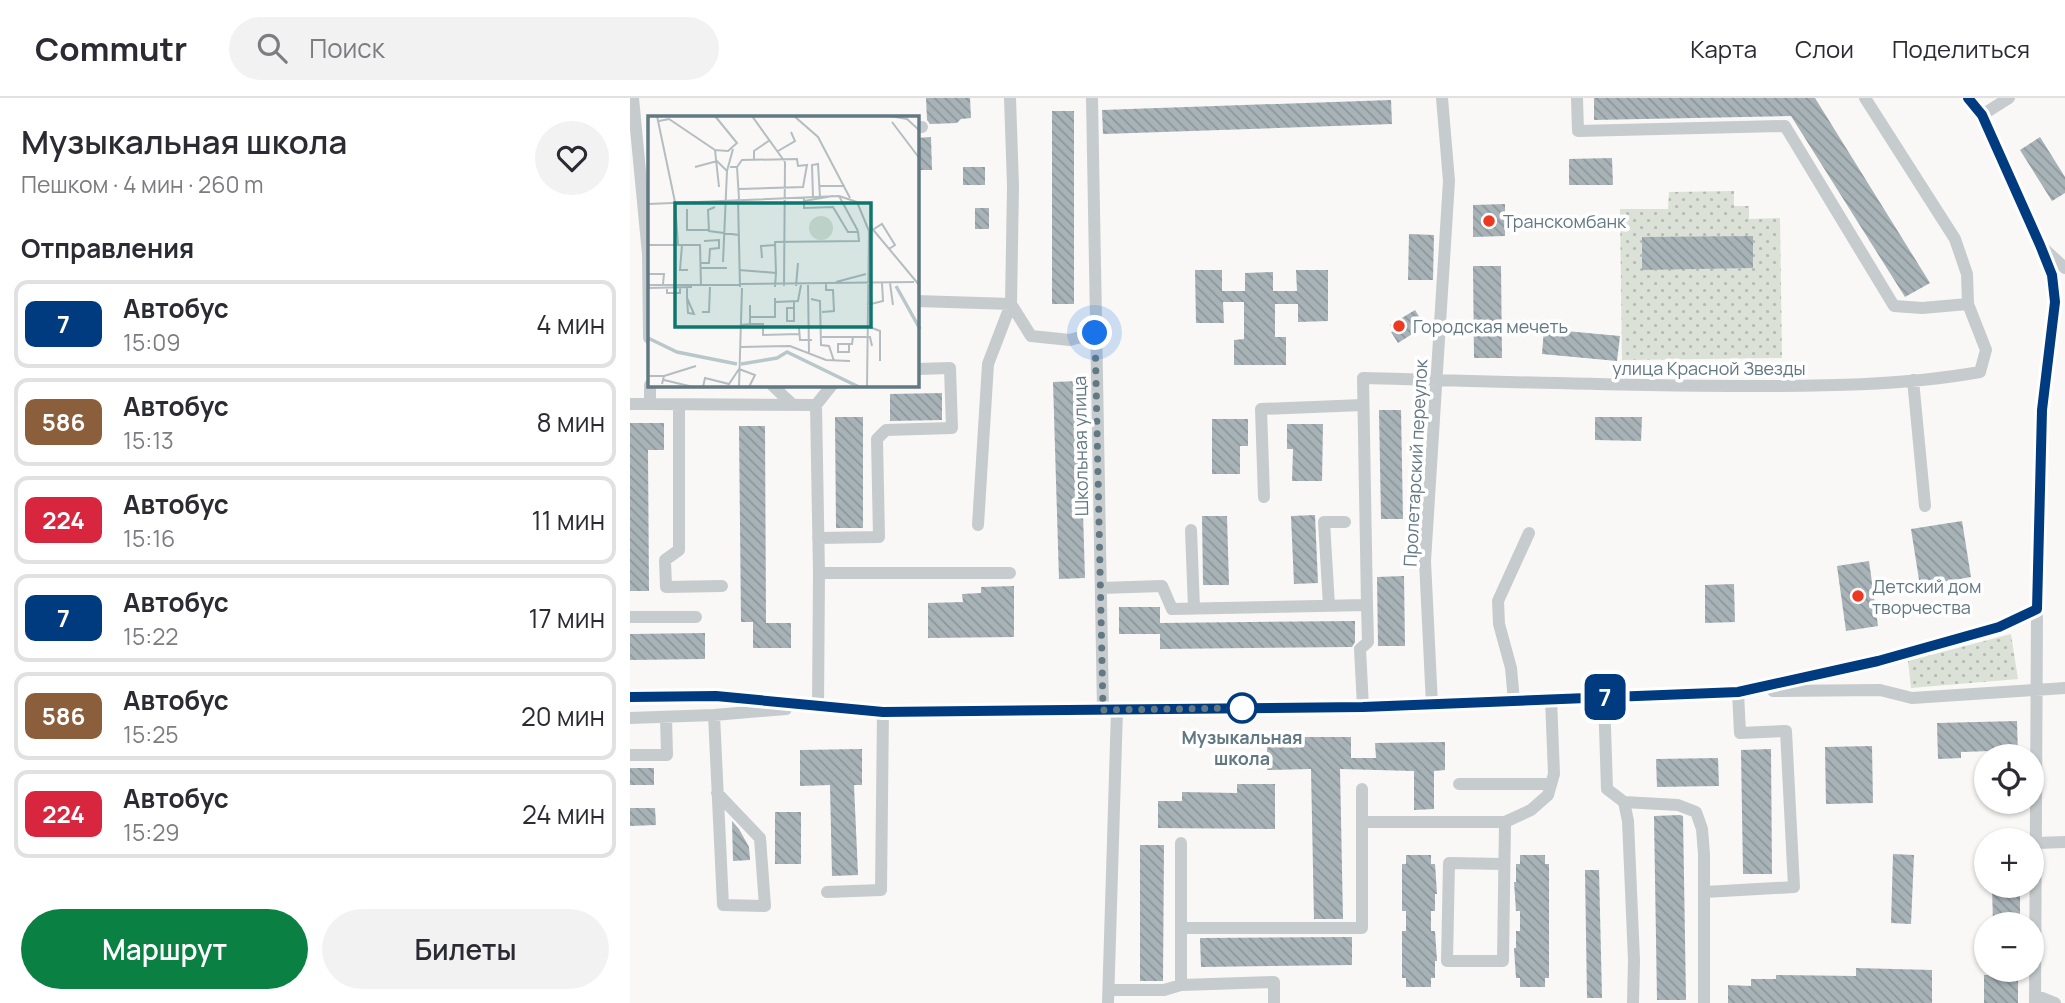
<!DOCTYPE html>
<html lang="ru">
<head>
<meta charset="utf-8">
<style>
	:root { --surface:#fff; --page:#f2f2f3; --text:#2b2b33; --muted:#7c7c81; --line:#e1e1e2; --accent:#0b8043 }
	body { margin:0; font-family:Manrope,sans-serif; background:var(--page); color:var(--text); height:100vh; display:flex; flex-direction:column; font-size:26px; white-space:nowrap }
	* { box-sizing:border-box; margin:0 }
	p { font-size:23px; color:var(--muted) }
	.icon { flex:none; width:38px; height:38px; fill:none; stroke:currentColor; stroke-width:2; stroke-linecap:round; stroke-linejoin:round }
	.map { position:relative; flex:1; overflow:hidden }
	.drawer { display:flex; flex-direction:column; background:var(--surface); width:630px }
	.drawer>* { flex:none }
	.badge { padding:0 14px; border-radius:10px; font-size:24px; line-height:46px }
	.tools { position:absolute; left:1344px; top:646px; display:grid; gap:14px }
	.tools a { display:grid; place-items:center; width:70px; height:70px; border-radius:50%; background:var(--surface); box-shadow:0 2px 5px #0004; font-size:35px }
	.you { position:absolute; width:35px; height:35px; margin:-18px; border:5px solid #fff; border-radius:50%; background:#1a73e8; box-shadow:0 0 0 10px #1a73e833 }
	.map>.badge { position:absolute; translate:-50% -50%; box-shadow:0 0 0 4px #fff }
	h2 { padding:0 21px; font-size:26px; line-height:63px }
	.round { display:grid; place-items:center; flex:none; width:74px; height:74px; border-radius:37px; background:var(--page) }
	.overview { display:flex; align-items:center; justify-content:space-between; height:119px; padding:0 21px }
	h1 { font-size:33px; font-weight:600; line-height:52px }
	.cta { display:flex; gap:14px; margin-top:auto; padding:14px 21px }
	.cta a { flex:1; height:80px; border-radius:42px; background:var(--accent); color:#fff; font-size:28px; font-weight:600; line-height:80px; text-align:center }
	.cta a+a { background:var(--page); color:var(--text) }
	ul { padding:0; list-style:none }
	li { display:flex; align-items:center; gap:21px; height:88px; margin:0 14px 10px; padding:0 7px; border:4px solid var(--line); border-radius:14px }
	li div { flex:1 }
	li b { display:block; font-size:26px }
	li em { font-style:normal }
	li .badge { min-width:77px; font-weight:700; text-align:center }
	header { display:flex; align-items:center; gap:42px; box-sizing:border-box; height:98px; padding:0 35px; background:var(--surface); border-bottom:2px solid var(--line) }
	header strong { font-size:33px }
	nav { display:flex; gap:38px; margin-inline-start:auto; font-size:24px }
	.search { width:490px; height:63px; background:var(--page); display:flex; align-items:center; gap:18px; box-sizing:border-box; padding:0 24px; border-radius:38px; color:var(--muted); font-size:26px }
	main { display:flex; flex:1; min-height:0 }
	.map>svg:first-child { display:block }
	.grass { fill:url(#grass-dots) }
	.building { fill:url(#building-back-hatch) }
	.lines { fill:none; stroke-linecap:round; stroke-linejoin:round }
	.minor { stroke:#c6cbce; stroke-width:12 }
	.line-casing { stroke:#fff; stroke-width:16 }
	.line { stroke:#003b80; stroke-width:10 }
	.walk { stroke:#627883; stroke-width:7; stroke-dasharray:0 12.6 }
	.poi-dot { fill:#ed3922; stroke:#fff; stroke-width:2.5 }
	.stop-dot { fill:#fff; stroke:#003b80; stroke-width:3.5 }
	.labels { text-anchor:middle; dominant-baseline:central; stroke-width:7; stroke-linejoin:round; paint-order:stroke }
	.poi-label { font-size:18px; fill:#627883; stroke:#fff; text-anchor:start }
	.street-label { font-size:18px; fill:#627883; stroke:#fff }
	.stop-label { font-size:18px; font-weight:bold; fill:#627883; stroke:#fff }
	.inset-river { fill:none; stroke:#b8c8ca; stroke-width:3.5 }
	.inset-road { fill:none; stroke:#b4bdc1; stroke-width:2 }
	.view { fill:#0f766e; fill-opacity:0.15; stroke:#0f766e; stroke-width:3.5 }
	.inset-edge { fill:none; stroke:#627883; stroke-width:3.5 }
</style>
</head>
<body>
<header>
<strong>Commutr</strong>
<div class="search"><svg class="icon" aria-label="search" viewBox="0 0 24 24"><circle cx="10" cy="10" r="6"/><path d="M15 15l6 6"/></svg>Поиск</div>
<nav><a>Карта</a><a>Слои</a><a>Поделиться</a></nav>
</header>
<main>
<section class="drawer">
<div class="overview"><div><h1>Музыкальная школа</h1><p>Пешком · 4 мин · 260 m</p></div><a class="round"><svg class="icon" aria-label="heart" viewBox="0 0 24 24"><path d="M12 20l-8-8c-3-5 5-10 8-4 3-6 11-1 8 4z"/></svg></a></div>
<h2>Отправления</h2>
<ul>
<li><span class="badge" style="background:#003b80;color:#fff">7</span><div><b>Автобус</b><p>15:09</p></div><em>4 мин</em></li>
<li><span class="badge" style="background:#8b5e3c;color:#fff">586</span><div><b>Автобус</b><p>15:13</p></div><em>8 мин</em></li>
<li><span class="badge" style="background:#d7263d;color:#fff">224</span><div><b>Автобус</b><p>15:16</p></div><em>11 мин</em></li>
<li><span class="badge" style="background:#003b80;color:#fff">7</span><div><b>Автобус</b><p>15:22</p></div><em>17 мин</em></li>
<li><span class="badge" style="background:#8b5e3c;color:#fff">586</span><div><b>Автобус</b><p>15:25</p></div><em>20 мин</em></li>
<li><span class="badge" style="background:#d7263d;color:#fff">224</span><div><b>Автобус</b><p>15:29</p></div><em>24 мин</em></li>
</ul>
<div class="cta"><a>Маршрут</a><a>Билеты</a></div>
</section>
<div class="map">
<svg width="1435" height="905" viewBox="0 0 1435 905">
	<defs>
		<pattern id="grass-dots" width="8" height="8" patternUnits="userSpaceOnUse" patternTransform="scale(1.75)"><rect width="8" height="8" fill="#dbe1d7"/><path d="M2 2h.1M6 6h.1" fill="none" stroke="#b5bbb4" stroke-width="1.8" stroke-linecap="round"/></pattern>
		<pattern id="building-back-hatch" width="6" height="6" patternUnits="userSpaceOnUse" patternTransform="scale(1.75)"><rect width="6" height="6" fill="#a8b3b8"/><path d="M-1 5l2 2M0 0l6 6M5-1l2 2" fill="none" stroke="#8c969b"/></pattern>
	</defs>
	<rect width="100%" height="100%" fill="#f9f8f6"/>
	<path class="grass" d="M1104,93V108H1119V121L1150,120L1152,260L992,262L990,111H1038L1039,94Z
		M1381,536L1388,581L1281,590L1278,563Z"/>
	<path class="building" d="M296,0H340L341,20L331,21L327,25L300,26L297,22Z
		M964,0H1185L1300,185L1275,199L1161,18L964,22Z
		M761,2L762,26L473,36L472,12Z
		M422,13H444V206H422Z
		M301,39L302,72H287V40Z
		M1410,39L1435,79V95L1422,103L1390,52Z
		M982,60L983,87H939V61Z
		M333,69H355V87H333Z
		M875,106V138L843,139V107Z
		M345,110H359V131H345Z
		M779,136L804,137L803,182H778Z
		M1123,138V170L1012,172V139Z
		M843,168H871L872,260H844Z
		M565,172H592V193H615V175L643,174V193H667L666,172H698V223L668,224V206H645V239H656V267H604V242L614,241V204H593L594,225H566Z
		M785,212L795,228L768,245L761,234L764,233L760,227Z
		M914,231L990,238L987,263L912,256Z
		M449,283L455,480L429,481L423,284Z
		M312,295V322L260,323V296Z
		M749,312H771L773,421H751Z
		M205,319H233V430H206Z
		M965,319H1012L1011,343L965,342Z
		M582,321H618V348H610V376H582Z
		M0,325H34V352H18L19,493H0Z
		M657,326H693L692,383H662L663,351H657Z
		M109,328H135L136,525H161V550H123V524H111Z
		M685,417L688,485L664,486L661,418Z
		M572,418H597L599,487H573Z
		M1332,423L1341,479L1290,488L1281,431Z
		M1239,463L1248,528L1216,533L1207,468Z
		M774,478L775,548H748L747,479Z
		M1104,486L1105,524L1075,525V487Z
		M384,488V539L298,540V505L333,504L332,496L351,495V489Z
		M489,509H530V525L725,523V544L722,549L530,551V536H489Z
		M75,535V561L0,562V536Z
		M1387,623L1388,658H1361V653L1331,654V660L1308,661L1307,625Z
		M659,639H721V660H746L745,645L815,644V672L804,673V711L784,712V673L710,671L713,821H684L681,671L637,672V645H659Z
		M1242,648L1243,705L1196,706L1195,649Z
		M232,651V687H224L228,777L202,778L200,687L170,688V652Z
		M1141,651L1142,776H1113L1111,652Z
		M1088,660L1089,688L1027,689L1026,661Z
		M0,670H24V687H0Z
		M607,686H645V731L528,730V703H552V694L607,695Z
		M0,710H25L26,727L0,728Z
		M145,714H171V766H145Z
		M1050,717L1053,718L1056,902H1027L1024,718Z
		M102,723L109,731L119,749L120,762L103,763Z
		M510,747H534L533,883H510Z
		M1263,756L1284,757L1281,826L1261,825Z
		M776,757H801V766H805L807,796H805V813H801V833H805L807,863H805V880H801V889H776V880H772V833H776V813H772V766H776Z
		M890,757H915V766H919V880H915V889H890V880H886L884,850H886V833H890V813H886L884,784H886V766H890Z
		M955,772H969L972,900H957Z
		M1362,788H1390V826H1363Z
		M722,839V867L571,869L570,840Z
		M1226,870L1302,872V905H1098V887L1121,888V881H1146V877L1226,878Z
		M1354,877H1388V905H1354Z"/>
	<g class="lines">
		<path class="minor" d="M3,0L18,156L19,240
			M462,0L473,612
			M1235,0L1325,141L1337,176L1338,206
			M1338,0L1352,17L1410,147L1422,177L1425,203L1412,311L1407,511L1405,905
			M1352,17L1379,0
			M287,29H292
			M1413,150L1435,170
			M287,203L381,206L401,238L440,242L465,235
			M1283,282L1295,408
			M20,287V306L186,307L189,475L188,608
			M142,287L163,307
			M0,306H20
			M186,307L202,287
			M49,308V452L35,462L36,489L92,488
			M634,399L631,311L733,307
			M348,427L358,266L381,206L383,88L380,0
			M561,432L564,510
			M188,440L249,439L247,341L256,332L322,330L320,270L287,271
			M189,475H380
			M471,490L532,488L542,511L737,507L738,544L730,551L733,609
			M737,507L733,280C859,283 985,288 1111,288C1191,288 1271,288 1350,274L1356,252L1338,206L1292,210L1264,208L1155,28L948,33L947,0
			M699,508L694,424H715
			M0,519H66
			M1143,593L1250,592L1282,600L1435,590
			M0,599L86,598L253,614L733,609L1108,594L1248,563L1369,529L1407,511
			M974,599L977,691L994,704L998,723L1004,862L1003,905
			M884,603L881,570L869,526L868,503L899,435
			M802,607L795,463L819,83L812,0
			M84,617L93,807L135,808L130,740L87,695
			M0,620L84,617L156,611
			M0,657H37L36,619
			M829,686H921
			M994,704L1048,707L1066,714L1072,731L1074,756V905
			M732,724H875L901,712L918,697L924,676L921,601
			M1406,745L1435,744
			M874,766L819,765L817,863H873L875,724
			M197,794L251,792L253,614
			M1075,794L1164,789L1156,633L1110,635L1108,594
			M552,830H732V691
			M551,887L644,884V905
			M479,892H534L551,887V745
			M1405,897L1425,905
			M478,905L487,612"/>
	</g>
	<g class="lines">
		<defs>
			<path id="line" d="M0,599L86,598L253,614L733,609L1108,594L1248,563L1369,529L1407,511L1412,312L1425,204L1422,177L1410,147L1352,17L1338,0"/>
		</defs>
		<use href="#line" class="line-casing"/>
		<use href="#line" class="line"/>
		<path class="walk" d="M465,235L473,612L612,610"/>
	</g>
	<g class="poi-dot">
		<circle cx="859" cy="123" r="7"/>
		<circle cx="769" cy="228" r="7"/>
		<circle cx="1228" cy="498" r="7"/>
	</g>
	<circle class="stop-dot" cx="612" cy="610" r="14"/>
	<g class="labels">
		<g class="poi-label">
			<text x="873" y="123">Транскомбанк</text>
			<text x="783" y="228">Городская мечеть</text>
			<text x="1242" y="488">Детский дом<tspan x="1242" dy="21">творчества</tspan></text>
		</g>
		<g class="street-label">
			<text x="1079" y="270">улица Красной Звезды</text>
			<text transform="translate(450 348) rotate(-91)">Школьная улица</text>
			<text transform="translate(785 365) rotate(-87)">Пролетарский переулок</text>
		</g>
		<g class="stop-label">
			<text x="612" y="639">Музыкальная<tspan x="612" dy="21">школа</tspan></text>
		</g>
	</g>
	<g transform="translate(18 18)">
		<rect width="271" height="271" fill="#f9f8f6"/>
		<path d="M161 112a12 12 0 1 1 24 0a12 12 0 1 1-24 0Z" fill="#dbe1d7"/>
		<path class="inset-river" d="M248,170L272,213M0,222L29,236L89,248M93,248L129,242L139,236L211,271"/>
		<path class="inset-road" d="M9,0L27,86L30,129H52L53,170M67,0L89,27L80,35L67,34L71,71M104,0L137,46M146,0L170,21L202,82M242,0L259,3L272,15M11,5L21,3L67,34M244,6L272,43M130,35L147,25L143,16M106,44V35L122,24M47,51L69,45L79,55M82,51H89L94,44L149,43L150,50L159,49L155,71L91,73M89,51L91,83M172,70H197M191,80L210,115M165,81L164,49L170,48L172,81M90,83L92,171M156,85L185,80M0,88L191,80L209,86L221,115L219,271M67,91L60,94L61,115L91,119M39,93V114H61M222,110L272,170M226,113L234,108L247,129L241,133M0,129H30M34,129L32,154H40M114,142L113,130L127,129M75,146L79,55L85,33M53,147H61L62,133L71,132V124L56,125M53,152H79M91,154L128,157L127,171M128,157L127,126L211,125L210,116H200L185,91L156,92V81M0,158H16L15,168M188,166L218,158M242,167L245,189M0,169L266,166M160,169L161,238M136,170L137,46M148,170L150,147M0,172L44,171M19,172V177H32V172M39,172V182L40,197L46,198L39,182M163,183L172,185L173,229L181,230L186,245M127,186L150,185L153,169M219,189L235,185L234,167M146,192H139V205H146V186M54,196H61L62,171M174,196L186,195L185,174H178V168M102,201H127V182M102,208H115V219L151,218M92,209L102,208V189M219,210L232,215V245M151,212L152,224H164M174,221H222L224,230M201,228V236H190V228H204L205,221M92,231L142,230L178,244L202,245M91,253L107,259L101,271M0,260H16L14,268M16,260L48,250M16,264L45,271M55,271L57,262L81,268L91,253M91,271L94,172"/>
		<path class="view" d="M27,87H223V211H27Z"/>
		<rect width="271" height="271" class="inset-edge"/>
	</g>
</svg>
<div class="tools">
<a><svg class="icon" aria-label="locate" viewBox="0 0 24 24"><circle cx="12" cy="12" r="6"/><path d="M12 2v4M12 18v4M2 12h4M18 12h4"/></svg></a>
<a>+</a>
<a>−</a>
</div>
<div class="you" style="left:465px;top:235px"></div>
<b class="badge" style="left:975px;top:599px;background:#003b80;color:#fff">7</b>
</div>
</main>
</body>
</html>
